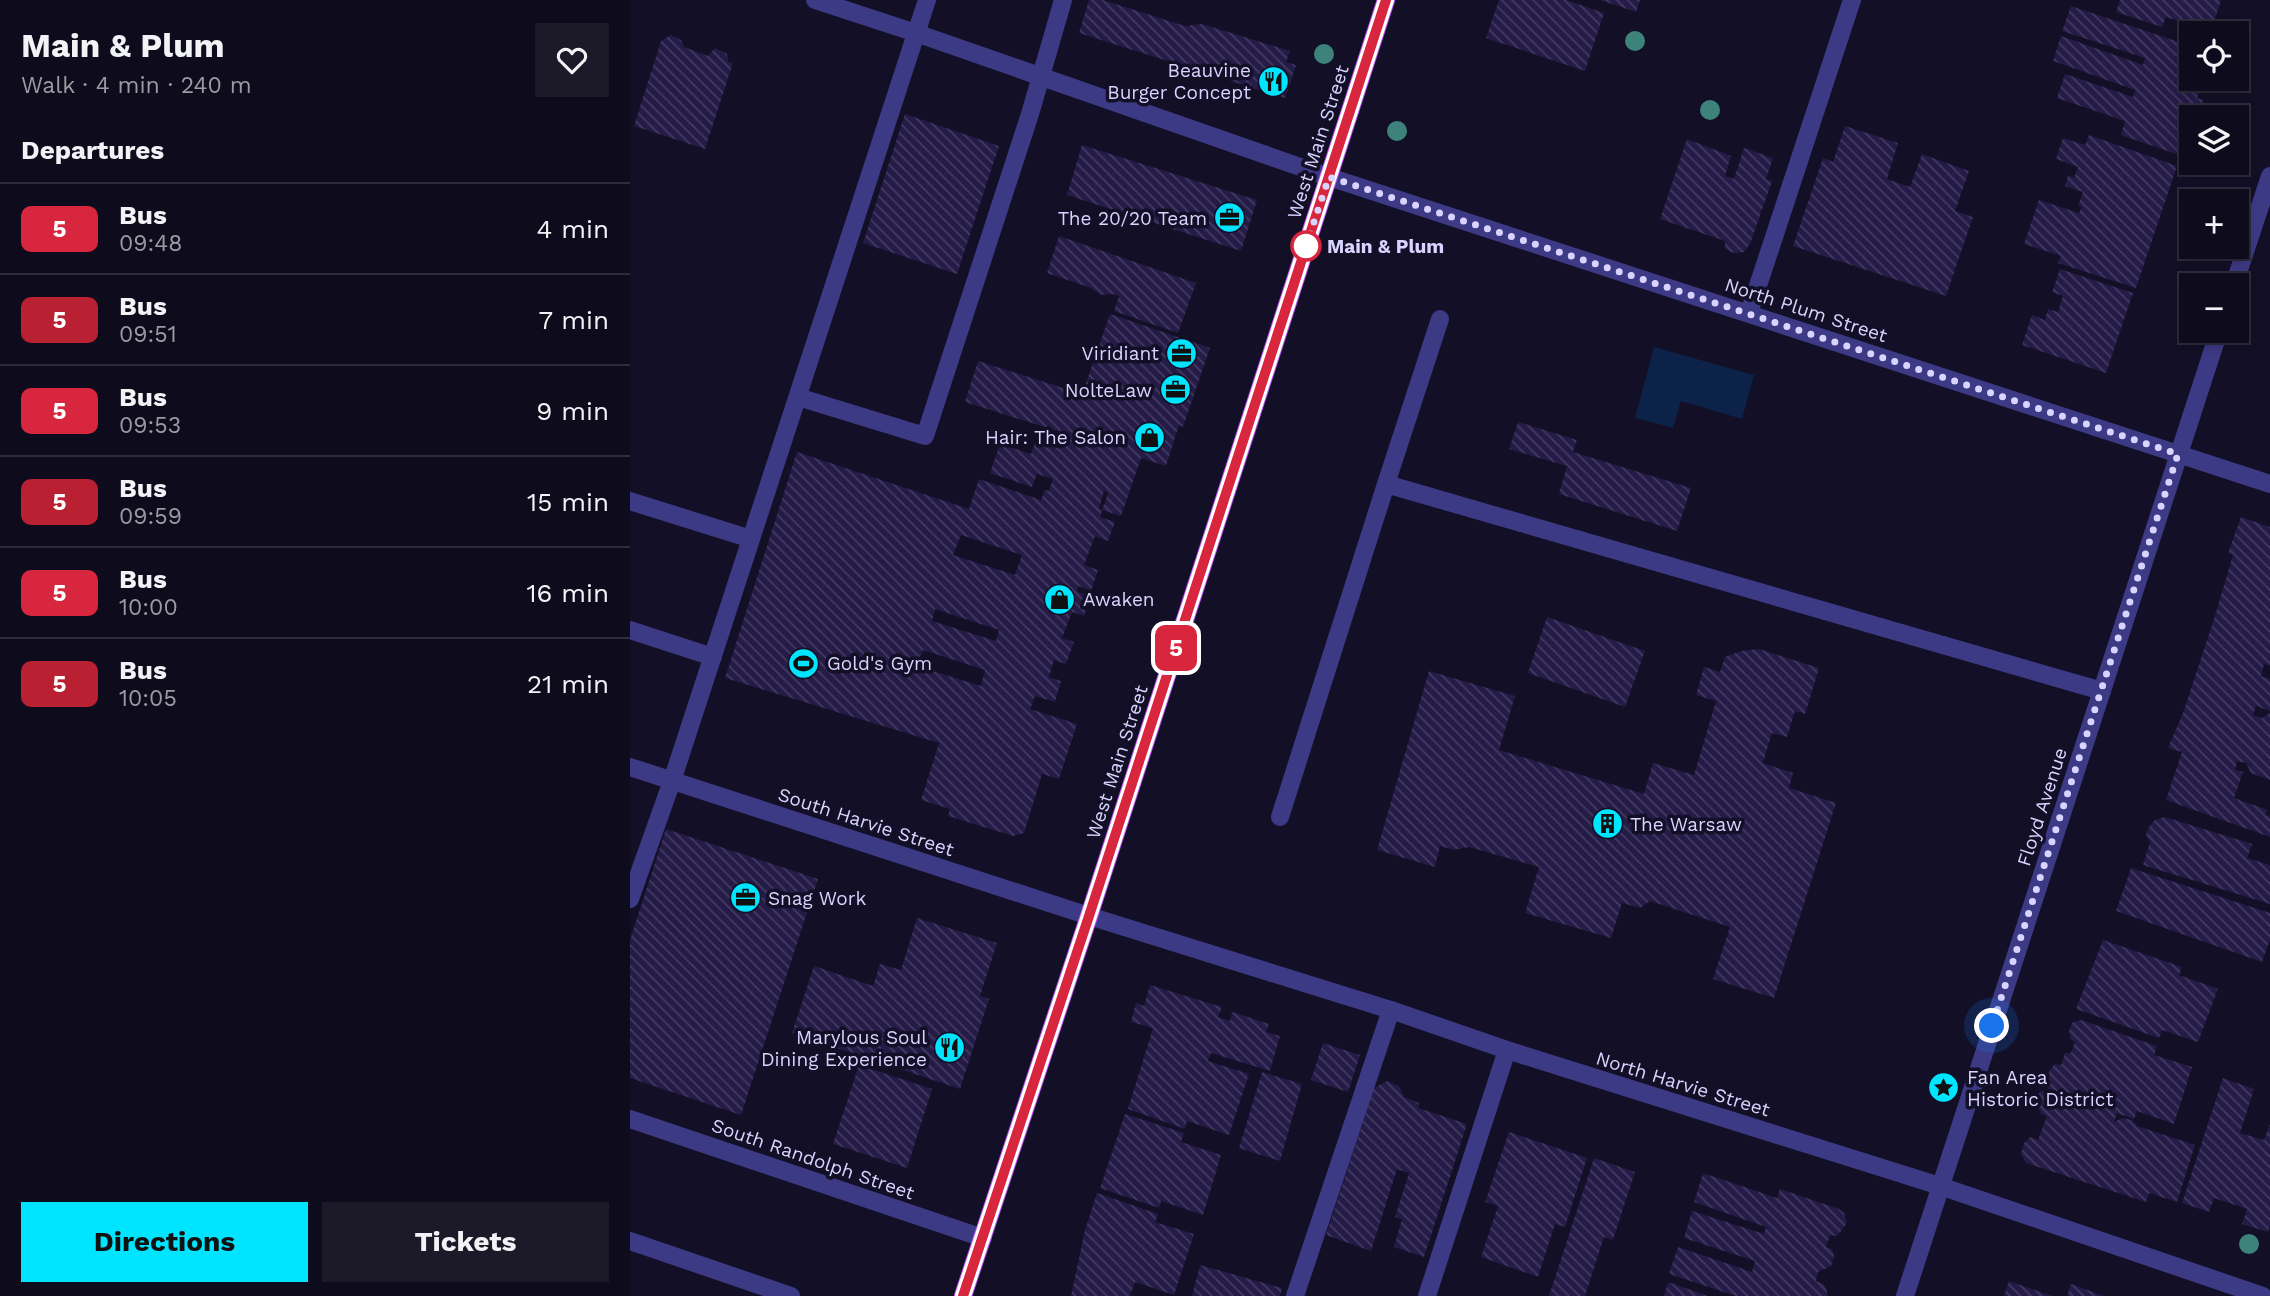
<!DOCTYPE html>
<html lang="en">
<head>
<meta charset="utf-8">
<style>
	:root { --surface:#0e0b1c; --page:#1c1929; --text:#f1f3f6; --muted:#9b9ba3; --line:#2e2b3b; --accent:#00e5ff }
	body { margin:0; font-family:"Work Sans",sans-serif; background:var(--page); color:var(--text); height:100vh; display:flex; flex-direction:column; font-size:26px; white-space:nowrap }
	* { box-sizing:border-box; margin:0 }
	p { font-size:23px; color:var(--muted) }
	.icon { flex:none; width:38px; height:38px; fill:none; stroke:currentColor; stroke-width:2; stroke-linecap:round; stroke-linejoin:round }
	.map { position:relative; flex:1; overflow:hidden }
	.details { display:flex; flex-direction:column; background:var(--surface); width:630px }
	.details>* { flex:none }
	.badge { padding:0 14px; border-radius:10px; font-size:24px; line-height:46px }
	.fabs { position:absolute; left:1549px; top:21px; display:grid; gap:14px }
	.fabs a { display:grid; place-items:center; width:70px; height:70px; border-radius:0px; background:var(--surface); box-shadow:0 4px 10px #0003,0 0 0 2px var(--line); font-size:35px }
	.you { position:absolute; width:35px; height:35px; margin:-18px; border:5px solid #fff; border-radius:50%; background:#1a73e8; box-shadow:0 0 0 10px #1a73e833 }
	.map>.badge { position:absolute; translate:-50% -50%; box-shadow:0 0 0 4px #fff }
	h2 { padding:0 21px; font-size:26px; line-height:63px }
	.round { display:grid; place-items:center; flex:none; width:74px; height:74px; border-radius:0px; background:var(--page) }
	.summary { display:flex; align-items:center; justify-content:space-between; height:119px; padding:0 21px }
	h1 { font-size:33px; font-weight:700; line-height:52px }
	.cta { display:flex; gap:14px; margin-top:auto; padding:14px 21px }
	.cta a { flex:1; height:80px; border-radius:0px; background:var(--accent); color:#111; font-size:28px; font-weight:700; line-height:80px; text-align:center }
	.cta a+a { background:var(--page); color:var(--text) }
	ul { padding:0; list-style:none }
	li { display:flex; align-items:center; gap:21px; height:91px; padding:0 21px; border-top:2px solid var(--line) }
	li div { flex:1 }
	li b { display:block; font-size:26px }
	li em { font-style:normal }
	li .badge { min-width:77px; font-weight:700; text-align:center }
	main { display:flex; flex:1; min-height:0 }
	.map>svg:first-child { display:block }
	.water { fill:#0c2248 }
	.building { fill:url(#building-back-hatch); fill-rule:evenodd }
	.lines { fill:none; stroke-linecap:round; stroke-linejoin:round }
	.service { stroke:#3d3a85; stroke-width:18 }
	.minor { stroke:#3d3a85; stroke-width:18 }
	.primary { stroke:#c25bff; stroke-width:18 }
	.tree { fill:#3d827b }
	.line-casing { stroke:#fff; stroke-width:16 }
	.line { stroke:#d7263d; stroke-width:10 }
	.walk { stroke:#d9d4ff; stroke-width:7; stroke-dasharray:0 12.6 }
	.stop-dot { fill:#fff; stroke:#d7263d; stroke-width:3.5 }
	.labels { text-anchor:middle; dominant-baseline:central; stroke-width:7; stroke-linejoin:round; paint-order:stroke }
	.poi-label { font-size:19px; fill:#d9d4ff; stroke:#130f26; text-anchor:end }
	.street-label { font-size:19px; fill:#d9d4ff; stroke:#130f26 }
	.stop-label { font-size:19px; font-weight:bold; fill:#d9d4ff; stroke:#130f26; text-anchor:start }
</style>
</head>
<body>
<main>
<section class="details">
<div class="summary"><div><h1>Main &amp; Plum</h1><p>Walk · 4 min · 240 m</p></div><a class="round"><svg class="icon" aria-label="heart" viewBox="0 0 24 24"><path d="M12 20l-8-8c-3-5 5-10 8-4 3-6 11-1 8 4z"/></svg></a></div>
<h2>Departures</h2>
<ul>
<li><span class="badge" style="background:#d7263d;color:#fff">5</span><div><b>Bus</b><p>09:48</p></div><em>4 min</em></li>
<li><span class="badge" style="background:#b92031;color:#fff">5</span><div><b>Bus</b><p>09:51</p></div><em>7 min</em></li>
<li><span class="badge" style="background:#d7263d;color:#fff">5</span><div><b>Bus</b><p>09:53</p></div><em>9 min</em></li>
<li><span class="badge" style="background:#b92031;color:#fff">5</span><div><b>Bus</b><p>09:59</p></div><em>15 min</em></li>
<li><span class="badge" style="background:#d7263d;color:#fff">5</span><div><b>Bus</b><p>10:00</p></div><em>16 min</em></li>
<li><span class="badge" style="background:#b92031;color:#fff">5</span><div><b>Bus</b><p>10:05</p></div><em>21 min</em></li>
</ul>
<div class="cta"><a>Directions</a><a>Tickets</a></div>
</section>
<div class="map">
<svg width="1640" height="1296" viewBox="0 0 1640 1296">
	<defs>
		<pattern id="building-back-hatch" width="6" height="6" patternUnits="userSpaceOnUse" patternTransform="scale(1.75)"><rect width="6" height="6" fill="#241b47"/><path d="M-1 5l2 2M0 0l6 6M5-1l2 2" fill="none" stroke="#433b63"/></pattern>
	</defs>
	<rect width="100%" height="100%" fill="#130f26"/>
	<path class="water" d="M1024,347L1124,375L1112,419L1051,401L1043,428L1005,418Z"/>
	<path class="building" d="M459,0H473L555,26L572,24L660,51L656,62L666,65L655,98L449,33Z
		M869,0H936L974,13L955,71L856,38Z
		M970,0H1010L1006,12Z
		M1490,0H1591L1581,31L1536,17L1532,27L1486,12Z
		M1441,6L1561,46V79H1581L1578,87L1572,85L1567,98L1573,100L1568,117H1561L1556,132L1561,134V136L1557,149L1552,148L1549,155L1491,135L1495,121L1427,98L1435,74L1503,97L1505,90L1423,61L1431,36L1513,65L1515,58L1432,31Z
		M41,35L51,40L54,47L78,56L85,48L97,54L98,62L103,63L75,149L4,126L31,41Z
		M275,114L369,146L327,274L233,243Z
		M1215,126L1268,143L1257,179L1280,187L1292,154L1339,171L1325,211L1343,217L1316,296L1163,246L1193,158L1203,162Z
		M1459,135L1547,166L1506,288L1428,263L1431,256L1394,244L1409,200L1449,213L1452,207L1448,206L1453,192L1435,186L1438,175L1444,178L1448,167L1426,159L1433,138L1455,145Z
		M1057,139L1101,156L1095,176L1104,179L1114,148L1143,158L1136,179L1142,181L1120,244L1114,252L1107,253L1100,252L1095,248V241L1030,219Z
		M452,145L627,200L611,251L437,195Z
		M429,236L566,283L548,333L484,311L489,296L482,294L471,295L461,288L417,273Z
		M1430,269L1503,293L1476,373L1392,345L1402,315L1415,320L1418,309L1428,312L1433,296L1422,292Z
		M480,314L580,348L553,427L549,425L536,466L511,458L491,516L472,510L478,493L474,491L469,508L472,510L470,517L485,522L478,541L465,536L454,565L468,570L461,591L448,586L447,592L460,596L454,616L442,612L432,638L444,642L436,664L424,660L419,677L431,681L425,702L405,696L400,709L447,724L429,779L412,774L394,833L383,836L318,816L320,809L291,800L309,743L95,678L167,452L339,509L349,479L411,500L415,490L419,491L423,479L407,474L402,487L360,473L370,444L401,454L406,441L431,449L437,434L335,402L348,361L452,394ZM331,535L392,555L385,575L323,555ZM305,609L369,630L366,641L302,621ZM293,650L355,670L351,686L287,666Z
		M888,422L947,440L943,452L1061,488L1047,531L929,494L937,466L879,449Z
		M1611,517L1640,527V666L1634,664L1631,676L1640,679V711L1626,706L1623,715L1632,718L1640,713V780L1621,773L1616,763L1607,761L1605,770L1613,772L1604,798L1638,810L1635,815L1640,816V837L1536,800L1552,752L1538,748L1553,713L1584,619L1603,555L1598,553Z
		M917,617L1015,651L995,707L898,673Z
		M1129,649L1189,668L1175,714L1165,711L1157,737L1142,733L1133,763L1163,773L1159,788L1206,803L1144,998L1083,979L1100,927L1020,901L1010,908L992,903L981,938L895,913L909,867L839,847L824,850L810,846L805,867L747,850L799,671L885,696L869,750L1014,794L1023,763L1064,775L1086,701L1066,695L1074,667L1090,672L1095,657L1111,651Z
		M1535,817L1622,844L1617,858L1640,865V904L1513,865L1520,842L1516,835L1519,827L1525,820Z
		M36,829L188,879L111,1115L0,1078V940Z
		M1501,868L1640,913V939L1632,962L1486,911Z
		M287,918L367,943L350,996L359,999L330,1089L162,1033L184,966L243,986L250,964L271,970Z
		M1473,940L1552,967L1549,975L1588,989L1568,1042L1532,1030L1529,1038L1446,1009Z
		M520,985L592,1007L588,1017L600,1021L602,1012L639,1024L636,1032L650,1036L640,1071L581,1053L578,1061L619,1074L599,1135L557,1121L555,1129L498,1109L523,1028L501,1022L506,1003L514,1006Z
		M1451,1020L1527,1046L1524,1055L1562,1067L1544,1124L1507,1111L1504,1119L1487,1113L1484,1122L1492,1118L1502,1120L1507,1126L1565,1145L1547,1202L1519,1193L1516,1202L1396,1163L1391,1154L1394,1143L1400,1137L1408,1140L1417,1116L1411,1114L1406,1101L1410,1091H1418L1419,1071L1425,1064L1431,1065L1435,1053H1441L1445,1041L1441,1040L1439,1033L1440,1027L1443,1022Z
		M693,1043L730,1055L718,1092L681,1080Z
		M229,1065L302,1089L277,1168L203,1144Z
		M632,1072L672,1084L650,1161L609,1148Z
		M1593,1078L1624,1089L1610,1133L1634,1140L1640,1124V1226L1638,1232L1612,1224L1617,1209L1584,1198L1579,1212L1552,1203Z
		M757,1081L769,1086L774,1097L789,1103L788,1108L837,1124L794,1257L764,1247L772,1219L765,1217L779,1173L767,1169L741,1251L696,1235L744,1088Z
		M495,1114L554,1133L551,1142L591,1155L573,1215L531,1201L529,1208L470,1188Z
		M879,1132L957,1158L935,1227L925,1224L908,1277L851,1257L868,1206L855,1202Z
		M964,1158L1005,1172L983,1240L974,1237L955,1296H919Z
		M1073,1173L1147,1198L1150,1189L1209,1209L1214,1213L1217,1223L1208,1235L1205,1236L1200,1235L1196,1247L1202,1249L1204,1256L1201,1266L1188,1272L1186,1281L1193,1284L1196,1288L1198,1296H1106L1039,1274L1048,1247L1122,1272L1125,1261L1054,1238L1062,1211L1134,1234L1136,1227L1064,1202Z
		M467,1193L528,1214L525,1222L564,1234L544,1295L505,1282L500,1296H441L455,1230Z
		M570,1265L652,1288L650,1296H562Z
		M1379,1281L1422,1296H1374Z
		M1038,1282L1078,1296H1034Z
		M1441,1284L1474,1296H1437Z"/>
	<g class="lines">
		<path class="service" d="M1119,313L1222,0
			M168,397L295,436L400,114L433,0
			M756,484L810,319
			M0,501L121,539
			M0,630L83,657
			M650,817L756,484L1472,691
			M0,899L42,781L297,0
			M0,1241L161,1296
			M665,1296L761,1010
			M797,1296L877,1050"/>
		<path class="minor" d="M185,0L286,33L699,177L1640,484
			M1604,285L1640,176
			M0,767L459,916L761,1010L877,1050L1310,1186L1633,1296
			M0,1119L353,1238
			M1275,1296L1589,331"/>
		<path class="primary" d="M333,1296L459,916L756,0"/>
	</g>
	<g class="tree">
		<circle cx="1005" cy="41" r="10"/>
		<circle cx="694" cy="54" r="10"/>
		<circle cx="1080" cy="110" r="10"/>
		<circle cx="767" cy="131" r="10"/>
		<circle cx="1619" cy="1244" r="10"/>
	</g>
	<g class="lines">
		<defs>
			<path id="line" d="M333,1296L459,916L756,0"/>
		</defs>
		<use href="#line" class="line-casing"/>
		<use href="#line" class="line"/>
		<path class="walk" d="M676,246L699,177L1548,454L1362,1026"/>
	</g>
	<defs>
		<symbol id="restaurant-disc" viewBox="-11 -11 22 22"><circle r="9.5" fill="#00e5ff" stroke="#130f26"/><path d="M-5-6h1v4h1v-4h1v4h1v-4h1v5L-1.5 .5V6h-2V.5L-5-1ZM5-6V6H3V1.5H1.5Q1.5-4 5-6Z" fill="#111"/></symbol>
		<symbol id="office-disc" viewBox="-11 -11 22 22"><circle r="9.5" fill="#00e5ff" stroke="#130f26"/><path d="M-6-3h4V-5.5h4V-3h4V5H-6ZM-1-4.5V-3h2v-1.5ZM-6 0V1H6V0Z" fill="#111"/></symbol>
		<symbol id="shop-disc" viewBox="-11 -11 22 22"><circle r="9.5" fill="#00e5ff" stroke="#130f26"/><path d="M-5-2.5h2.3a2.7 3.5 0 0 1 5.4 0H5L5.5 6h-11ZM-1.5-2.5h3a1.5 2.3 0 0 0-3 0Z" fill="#111"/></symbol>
		<symbol id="stadium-disc" viewBox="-11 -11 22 22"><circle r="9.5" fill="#00e5ff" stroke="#130f26"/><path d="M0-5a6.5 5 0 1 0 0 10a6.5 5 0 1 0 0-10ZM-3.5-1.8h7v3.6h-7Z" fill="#111"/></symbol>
		<symbol id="building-disc" viewBox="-11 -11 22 22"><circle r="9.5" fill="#00e5ff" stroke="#130f26"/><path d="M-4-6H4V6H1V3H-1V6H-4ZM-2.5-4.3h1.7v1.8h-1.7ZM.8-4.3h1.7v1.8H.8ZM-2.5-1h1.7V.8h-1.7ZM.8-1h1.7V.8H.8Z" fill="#111"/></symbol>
		<symbol id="sight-disc" viewBox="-11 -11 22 22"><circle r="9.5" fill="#00e5ff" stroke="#130f26"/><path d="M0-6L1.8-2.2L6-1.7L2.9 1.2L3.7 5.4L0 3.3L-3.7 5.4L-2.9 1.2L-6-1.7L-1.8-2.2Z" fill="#111"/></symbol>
	</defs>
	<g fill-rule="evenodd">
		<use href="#restaurant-disc" x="626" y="64" width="35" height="35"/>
		<use href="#office-disc" x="582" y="200" width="35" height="35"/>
		<use href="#office-disc" x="534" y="336" width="35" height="35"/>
		<use href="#office-disc" x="528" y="372" width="35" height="35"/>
		<use href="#shop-disc" x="502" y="420" width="35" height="35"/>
		<use href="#shop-disc" x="412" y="582" width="35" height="35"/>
		<use href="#stadium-disc" x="156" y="646" width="35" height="35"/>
		<use href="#building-disc" x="960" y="806" width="35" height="35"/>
		<use href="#office-disc" x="98" y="880" width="35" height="35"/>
		<use href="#restaurant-disc" x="302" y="1030" width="35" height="35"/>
		<use href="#sight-disc" x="1296" y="1070" width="35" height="35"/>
	</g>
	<circle class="stop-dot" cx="676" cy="246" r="14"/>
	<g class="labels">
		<g class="poi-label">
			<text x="621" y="70">Beauvine<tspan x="621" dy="22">Burger Concept</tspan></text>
			<text x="577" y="218">The 20/20 Team</text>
			<text x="529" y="353">Viridiant</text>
			<text x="522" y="390">NolteLaw</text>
			<text x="496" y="437">Hair: The Salon</text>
			<text x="453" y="599" text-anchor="start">Awaken</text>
			<text x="197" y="663" text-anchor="start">Gold's Gym</text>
			<text x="1000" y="824" text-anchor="start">The Warsaw</text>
			<text x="138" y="898" text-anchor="start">Snag Work</text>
			<text x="297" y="1037">Marylous Soul<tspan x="297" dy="22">Dining Experience</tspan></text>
			<text x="1337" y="1077" text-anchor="start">Fan Area<tspan x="1337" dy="22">Historic District</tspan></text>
		</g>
		<g class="street-label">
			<text transform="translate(688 142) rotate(-72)">West Main Street</text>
			<text transform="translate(1176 310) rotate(18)">North Plum Street</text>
			<text transform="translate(487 762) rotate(-72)">West Main Street</text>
			<text transform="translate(1412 807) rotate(-72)">Floyd Avenue</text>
			<text transform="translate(236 822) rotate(18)">South Harvie Street</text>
			<text transform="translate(1053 1084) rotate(17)">North Harvie Street</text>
			<text transform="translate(183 1159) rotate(19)">South Randolph Street</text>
		</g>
		<g class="stop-label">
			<text x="697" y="246">Main &amp; Plum</text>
		</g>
	</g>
</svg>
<div class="fabs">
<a><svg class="icon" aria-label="locate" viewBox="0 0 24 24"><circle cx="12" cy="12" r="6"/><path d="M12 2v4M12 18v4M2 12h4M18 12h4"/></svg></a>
<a><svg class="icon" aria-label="layers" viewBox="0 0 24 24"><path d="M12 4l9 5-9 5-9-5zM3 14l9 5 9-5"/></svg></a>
<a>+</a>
<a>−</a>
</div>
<div class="you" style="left:1362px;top:1026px"></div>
<b class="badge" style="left:546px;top:648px;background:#d7263d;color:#fff">5</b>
</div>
</main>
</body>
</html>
